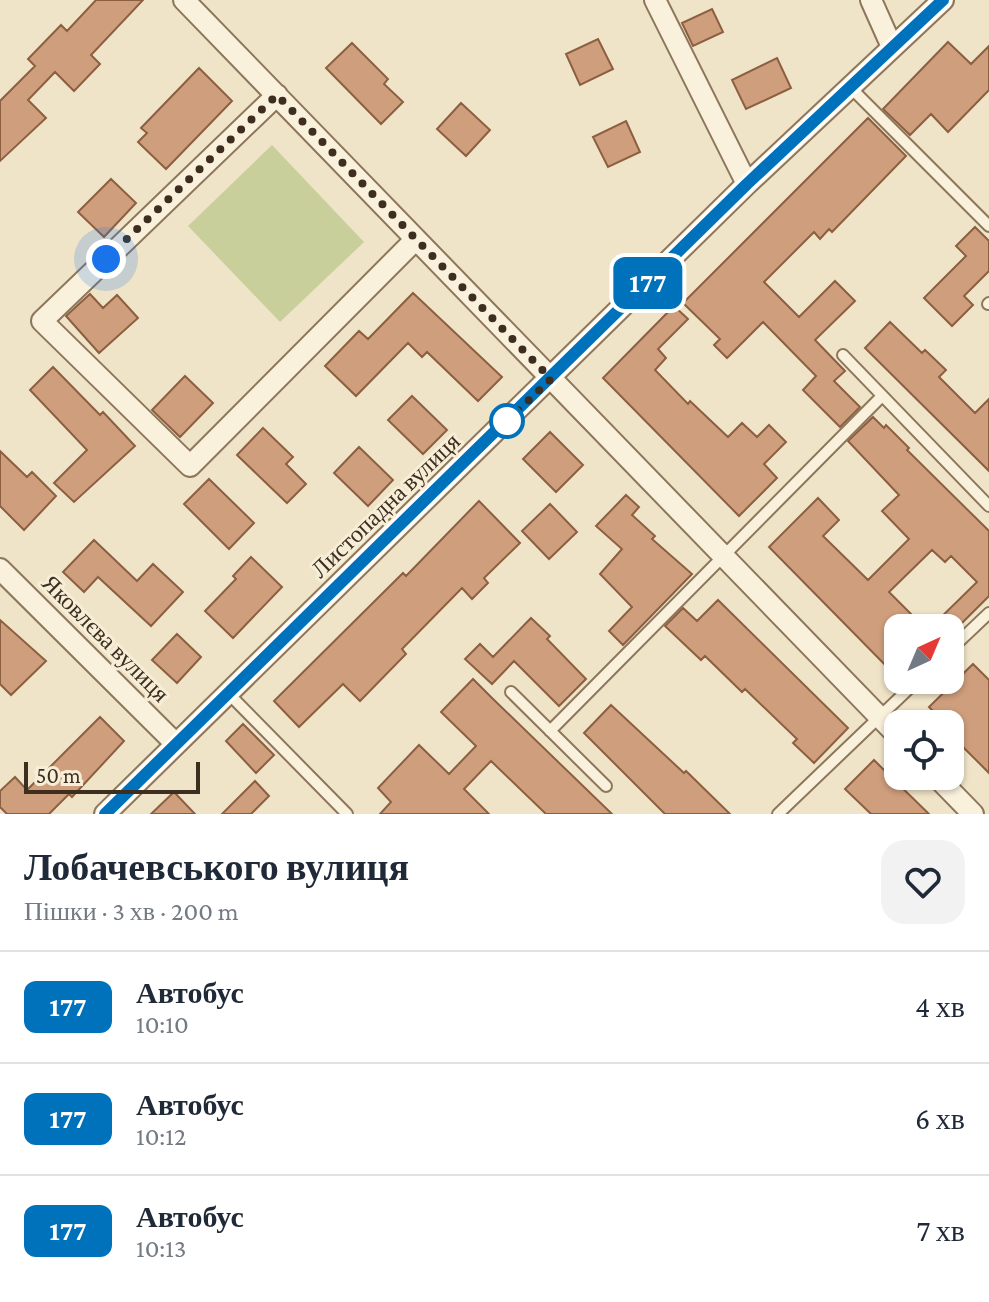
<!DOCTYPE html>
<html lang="uk">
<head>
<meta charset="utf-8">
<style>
	:root { --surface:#fff; --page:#f2f2f3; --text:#1f2937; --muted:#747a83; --line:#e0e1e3 }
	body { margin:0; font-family:"Crimson Pro",serif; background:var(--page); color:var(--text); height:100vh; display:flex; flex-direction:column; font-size:30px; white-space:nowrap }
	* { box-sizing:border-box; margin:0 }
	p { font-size:26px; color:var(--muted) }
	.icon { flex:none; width:44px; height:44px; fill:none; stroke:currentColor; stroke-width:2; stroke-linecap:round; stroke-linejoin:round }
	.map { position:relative; height:814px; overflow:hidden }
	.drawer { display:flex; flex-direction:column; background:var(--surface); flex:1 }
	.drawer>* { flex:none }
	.badge { padding:0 16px; border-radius:12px; font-size:28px; line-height:52px }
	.needle { width:52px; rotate:44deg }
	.buttons { position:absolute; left:884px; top:614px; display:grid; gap:16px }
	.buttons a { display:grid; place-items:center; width:80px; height:80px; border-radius:16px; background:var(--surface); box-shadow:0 2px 6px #0004; font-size:40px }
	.scale { position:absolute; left:24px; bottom:20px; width:176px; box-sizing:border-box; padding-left:8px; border:4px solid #3d2e20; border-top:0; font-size:22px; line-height:28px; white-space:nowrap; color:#3d2e20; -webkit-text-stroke:6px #f7eed8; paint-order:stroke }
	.you { position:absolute; width:40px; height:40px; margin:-20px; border:6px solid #fff; border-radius:50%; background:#1a73e8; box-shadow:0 0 0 12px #1a73e833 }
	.map>.badge { position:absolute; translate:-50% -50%; box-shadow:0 0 0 4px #fff }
	.round { display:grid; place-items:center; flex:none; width:84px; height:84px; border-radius:24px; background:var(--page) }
	.head { display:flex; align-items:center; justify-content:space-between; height:136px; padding:0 24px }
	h1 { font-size:38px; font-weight:700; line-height:60px }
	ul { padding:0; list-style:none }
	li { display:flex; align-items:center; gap:24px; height:112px; padding:0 24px; border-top:2px solid var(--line) }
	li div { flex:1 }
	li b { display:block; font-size:30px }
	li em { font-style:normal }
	li .badge { min-width:88px; font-weight:700; text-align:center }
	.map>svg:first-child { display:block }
	.green { fill:#c9cf9b }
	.building { fill:#cf9f7d; stroke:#8d5f41; stroke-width:2 }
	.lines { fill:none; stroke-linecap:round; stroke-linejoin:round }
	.service-casing { stroke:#8d765c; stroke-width:14 }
	.minor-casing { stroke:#8d765c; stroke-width:24 }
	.service { stroke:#faf1dc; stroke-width:10 }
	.minor { stroke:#faf1dc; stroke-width:20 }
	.line-casing { stroke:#fff; stroke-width:18 }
	.line { stroke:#0072bc; stroke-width:12 }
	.walk { stroke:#3d2e20; stroke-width:8; stroke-dasharray:0 14.4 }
	.stop-dot { fill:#fff; stroke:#0072bc; stroke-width:4 }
	.labels { text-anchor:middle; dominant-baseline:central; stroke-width:6; stroke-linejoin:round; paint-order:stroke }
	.street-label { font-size:24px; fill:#3d2e20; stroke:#f7eed8 }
</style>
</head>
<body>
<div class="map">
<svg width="989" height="814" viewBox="0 0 989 814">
	<rect width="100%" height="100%" fill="#f0e4c8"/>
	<path class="green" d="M272,145L364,242L280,322L188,226Z"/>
	<path class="building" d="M96,0H143L91,55L100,64L74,91L55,72L28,100L46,118L0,161V101L35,66L28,59L61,25L67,31Z
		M712,9L723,32L693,46L682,23Z
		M598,39L613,69L580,85L566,54Z
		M948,42L971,64L989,46V90L948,132L931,114L910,135L883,109Z
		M352,43L388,79L384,84L403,102L381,124L326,68Z
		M777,58L791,88L746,109L732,80Z
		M199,68L232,101L166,169L138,142L147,133L141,128Z
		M461,103L490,130L466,156L437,129Z
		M868,118L906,156L832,232L829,229L820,239L814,232L764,282L799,317L835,281L855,301L815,340L845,371L834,381L860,407L840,427L803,390L816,376L763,322L727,358L714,345L720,339L683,303Z
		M626,121L640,152L608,167L593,137Z
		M111,179L136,203L104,237L78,212Z
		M975,227L989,241V271L964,296L973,305L952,326L924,298L966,256L956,246Z
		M413,293L502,377L478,401L427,352L422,357L408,343L356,396L325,366L359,331L368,339Z
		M90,294L103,308L117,295L138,318L99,353L66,316Z
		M674,306L688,319L658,349L666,358L655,370L688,404L690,401L728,437L742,423L757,437L769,425L786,442L764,464L777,478L739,516L603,378Z
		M890,322L922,353L925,350L946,370L939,377L975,413L989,399V471L865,348Z
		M53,367L100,415L103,412L135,446L74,502L54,483L87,450L30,390Z
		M185,376L213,403L180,437L152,410Z
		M412,396L447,430L423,454L388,420Z
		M873,417L884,428L886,425L909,448L907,450L989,531V596L957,628H930L977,582L951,556L945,562L932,550L889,592L925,628H898V678L769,547L818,498L839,520L823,536L868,580L909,539L882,511L899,495L848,441Z
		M263,428L293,457L286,464L306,484L287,503L237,455Z
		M550,432L583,465L556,492L523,459Z
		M359,447L393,480L368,506L334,473Z
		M0,451L27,477L32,472L56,496L24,530L0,506Z
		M209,479L254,523L229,549L184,504Z
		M626,495L639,507L632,515L655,536L652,539L692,574L623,645L609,631L632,607L600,574L622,549L596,526Z
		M479,501L520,543L484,578L488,583L472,599L462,588L402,649L406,654L360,701L343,684L299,727L274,701L403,573L406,576Z
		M550,504L577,532L549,559L522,531Z
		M94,540L137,581L153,564L183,592L151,626L98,577L84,592L63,572Z
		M251,557L282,587L233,638L205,611L236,579L233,576Z
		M718,600L848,728L814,763L793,743L797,739L745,689L742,692L705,656L701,660L665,626L683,608L697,621Z
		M531,618L550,636L547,639L586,679L559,706L514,661L492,684L465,659L480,644L493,657Z
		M0,620L46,661L11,695L0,684Z
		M177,634L201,657L177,683L152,660Z
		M973,664L989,680V773L950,734V724H945L929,707Z
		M473,679L492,698L612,814H546L491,761L464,789L489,814H380L391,802L378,788L419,745L449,774L476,746L441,712Z
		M611,705L684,773L686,771L730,814H665L584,733Z
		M100,717L124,741L72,797L69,794L49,814H7L0,807V791L15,777L27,790Z
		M243,724L274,755L256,773L226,741Z
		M874,760L890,776L929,814H871L845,789Z
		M255,781L269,796L251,814H222Z
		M174,792L195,814H151Z"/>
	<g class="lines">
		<defs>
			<path id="service" d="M850,87L989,226
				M988,304L989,303
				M843,355L989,506
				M950,650L989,613
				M511,692L606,786
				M228,693L347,814
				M550,731L882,396
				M778,814L918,680"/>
			<path id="minor" d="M184,0L898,736
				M655,0L747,184
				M871,0L892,47
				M277,95L42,321L190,466L416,239
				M0,569L176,744
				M936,776L973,814
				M105,814L747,184L943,0"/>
		</defs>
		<use href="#service" class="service-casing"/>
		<use href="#minor" class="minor-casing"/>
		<use href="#service" class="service"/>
		<use href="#minor" class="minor"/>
	</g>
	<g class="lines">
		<defs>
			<path id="line" d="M105,814L747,184L943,0"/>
		</defs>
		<use href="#line" class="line-casing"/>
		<use href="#line" class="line"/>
		<path class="walk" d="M106,259L277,95L551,379L507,421"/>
	</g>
	<circle class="stop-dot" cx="507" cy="421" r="16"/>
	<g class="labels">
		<g class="street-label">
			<text transform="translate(385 505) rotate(-44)">Листопадна вулиця</text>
			<text transform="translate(106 638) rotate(45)">Яковлєва вулиця</text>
		</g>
	</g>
</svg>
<div class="buttons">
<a><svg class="needle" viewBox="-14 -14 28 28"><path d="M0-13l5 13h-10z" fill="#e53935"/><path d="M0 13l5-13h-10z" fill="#747a83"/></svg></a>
<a><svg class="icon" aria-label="locate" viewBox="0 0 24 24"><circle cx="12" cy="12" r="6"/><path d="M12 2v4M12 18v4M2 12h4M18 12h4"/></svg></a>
</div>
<div class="scale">50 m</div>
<div class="you" style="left:106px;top:259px"></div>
<b class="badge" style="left:648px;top:283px;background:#0072bc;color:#fff">177</b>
</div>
<section class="drawer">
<div class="head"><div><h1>Лобачевського вулиця</h1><p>Пішки · 3 хв · 200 m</p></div><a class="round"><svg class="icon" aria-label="heart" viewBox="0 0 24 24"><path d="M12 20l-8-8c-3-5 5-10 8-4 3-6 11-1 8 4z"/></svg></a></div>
<ul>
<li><span class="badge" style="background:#0072bc;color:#fff">177</span><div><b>Автобус</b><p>10:10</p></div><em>4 хв</em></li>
<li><span class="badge" style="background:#0072bc;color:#fff">177</span><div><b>Автобус</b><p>10:12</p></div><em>6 хв</em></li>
<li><span class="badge" style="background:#0072bc;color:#fff">177</span><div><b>Автобус</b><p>10:13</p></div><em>7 хв</em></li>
</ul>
</section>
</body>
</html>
